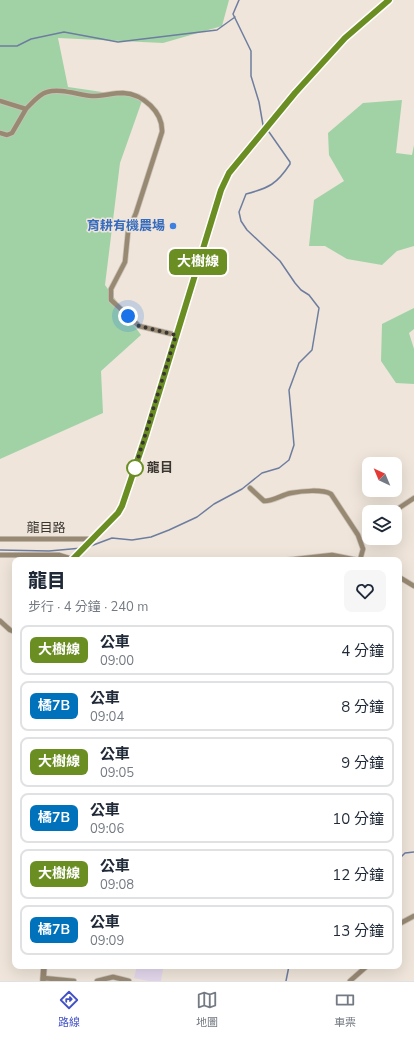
<!DOCTYPE html>
<html lang="zh-TW">
<head>
<meta charset="utf-8">
<style>
	:root { --surface:#fff; --page:#f6f6f7; --text:#1f2937; --muted:#747a83; --line:#e0e1e3; --accent:#4252c6 }
	body { margin:0; font-family:"Nunito Sans","Noto Sans TC",sans-serif; background:var(--page); color:var(--text); height:100vh; display:flex; flex-direction:column; font-size:15px; white-space:nowrap }
	* { box-sizing:border-box; margin:0 }
	p { font-size:13px; color:var(--muted) }
	.icon { flex:none; width:22px; height:22px; fill:none; stroke:currentColor; stroke-width:2; stroke-linecap:round; stroke-linejoin:round }
	.map { position:relative; flex:1; overflow:hidden }
	.sheet { position:absolute; left:12px; top:557px; width:390px; height:412px; display:flex; flex-direction:column; background:var(--surface); border-radius:8px; box-shadow:0 4px 16px #0002 }
	.sheet>* { flex:none }
	.badge { padding:0 8px; border-radius:6px; font-size:14px; line-height:26px }
	.needle { width:26px; rotate:316deg }
	.fabs { position:absolute; left:362px; top:457px; display:grid; gap:8px }
	.fabs a { display:grid; place-items:center; width:40px; height:40px; border-radius:8px; background:var(--surface); box-shadow:0 4px 16px #0002; font-size:20px }
	.you { position:absolute; width:20px; height:20px; margin:-10px; border:3px solid #fff; border-radius:50%; background:#1a73e8; box-shadow:0 0 0 6px #1a73e833 }
	.map>.badge { position:absolute; translate:-50% -50%; box-shadow:0 0 0 2px #fff }
	.round { display:grid; place-items:center; flex:none; width:42px; height:42px; border-radius:8px; background:var(--page) }
	.summary { display:flex; align-items:center; justify-content:space-between; height:68px; padding:0 16px }
	h1 { font-size:19px; font-weight:800; line-height:30px }
	ul { padding:0; list-style:none }
	li { display:flex; align-items:center; gap:12px; height:50px; margin:0 8px 6px; padding:0 8px; border:2px solid var(--line); border-radius:8px }
	li div { flex:1 }
	li b { display:block; font-size:15px }
	li em { font-style:normal }
	li .badge { min-width:44px; font-weight:700; text-align:center }
	.dock { display:flex; justify-content:space-around; align-items:center; height:56px; border-top:1px solid var(--line); background:var(--surface); font-size:11px; color:var(--muted) }
	.dock a { display:grid; justify-items:center; gap:2px }
	.dock .current { color:var(--accent) }
	.map>svg:first-child { display:block }
	.education { fill:#e3d7ec }
	.green { fill:#a1d2a6 }
	.lines { fill:none; stroke-linecap:round; stroke-linejoin:round }
	.stream { stroke:#6d7da0; stroke-width:1.5 }
	.minor-casing { stroke:#cbc2b8; stroke-width:6 }
	.tertiary-casing { stroke:#cbc2b8; stroke-width:7 }
	.minor { stroke:#988973; stroke-width:4.5 }
	.tertiary { stroke:#988973; stroke-width:5.5 }
	.line-casing { stroke:#fff; stroke-width:9 }
	.line { stroke:#6b8e23; stroke-width:6 }
	.walk { stroke:#393531; stroke-width:4; stroke-dasharray:0 7.2 }
	.shop-dot { fill:#3f7fe0; stroke:#efe5da; stroke-width:1.5 }
	.stop-dot { fill:#fff; stroke:#6b8e23; stroke-width:2 }
	.labels { text-anchor:middle; dominant-baseline:central; stroke-width:3; stroke-linejoin:round; paint-order:stroke }
	.shop-label { font-size:13px; font-weight:bold; fill:#366cbe; stroke:#efe5da; text-anchor:end }
	.stop-label { font-size:13px; font-weight:bold; fill:#393531; stroke:#efe5da; text-anchor:start }
	.street-label { font-size:13px; fill:#393531; stroke:#efe5da }
</style>
</head>
<body>
<div class="map">
<svg width="414" height="981" viewBox="0 0 414 981">
	<rect width="100%" height="100%" fill="#efe5da"/>
	<path class="education" d="M137,966H168V969H163L161,981H149L134,978Z"/>
	<path class="green" d="M0,0H229L222,26L163,43L58,38L68,87L143,98L120,163L105,285L141,335L101,371L103,413L0,459Z
		M402,100L396,153L412,155L414,145V246L397,251L382,265L347,259L325,246H309L314,200L344,181L329,155L328,133L363,103Z
		M414,308V329L409,333L414,349V384L396,383L381,361L382,324Z"/>
	<g class="lines">
		<path class="stream" d="M239,0L233,14L251,51V76L259,102L263,125
			M0,46H17L31,39L64,32L118,42L217,30L235,17
			M88,547L112,538L132,540L151,537L169,530L197,517L214,504L242,489L262,473L279,468L289,460L294,445L289,390L299,363L312,350L319,308L309,295L301,290L295,283L280,261L247,230L241,221L239,212L246,194C269,188 277,184 290,164V162L269,132
			M0,550L49,551L82,548
			M399,859L405,853L414,852
			M286,981L289,966"/>
		<defs>
			<path id="minor" d="M0,101L26,109C32,103 39,94 47,92C61,88 78,95 92,96C103,96 113,93 123,93C143,94 163,112 162,132L136,213L128,232L125,262L111,289V300L139,326L176,335
				M0,133L7,135L12,133L26,109
				M250,488L264,501C274,501 281,495 291,493C302,491 322,489 331,494L358,535L363,549L360,560
				M399,508L414,498
				M0,539H93
				M0,555H59L72,559
				M287,560L332,555L357,560
				M399,577L414,586
				M0,621L10,630L15,632
				M399,924L414,916
				M43,978L74,981
				M97,981L113,977L129,981
				M350,981L367,966"/>
			<path id="tertiary" d="M72,560L118,513L122,506L146,435L221,190L229,173L295,93L345,38L389,0
				M43,981L44,966"/>
		</defs>
		<use href="#minor" class="minor-casing"/>
		<use href="#tertiary" class="tertiary-casing"/>
		<use href="#minor" class="minor"/>
		<use href="#tertiary" class="tertiary"/>
	</g>
	<g class="lines">
		<defs>
			<path id="line" d="M72,560L118,513L122,506L146,435L221,190L229,173L295,93L345,38L389,0"/>
		</defs>
		<use href="#line" class="line-casing"/>
		<use href="#line" class="line"/>
		<path class="walk" d="M128,316L139,326L176,335L135,468"/>
	</g>
	<circle class="shop-dot" cx="173" cy="226" r="4"/>
	<circle class="stop-dot" cx="135" cy="468" r="8"/>
	<g class="labels">
		<g class="shop-label">
			<text x="165" y="226">育耕有機農場</text>
		</g>
		<g class="stop-label">
			<text x="147" y="468">龍目</text>
		</g>
		<g class="street-label">
			<text x="46" y="528">龍目路</text>
		</g>
	</g>
</svg>
<div class="fabs">
<a><svg class="needle" viewBox="-14 -14 28 28"><path d="M0-13l5 13h-10z" fill="#e53935"/><path d="M0 13l5-13h-10z" fill="#747a83"/></svg></a>
<a><svg class="icon" aria-label="layers" viewBox="0 0 24 24"><path d="M12 4l9 5-9 5-9-5zM3 14l9 5 9-5"/></svg></a>
</div>
<div class="you" style="left:128px;top:316px"></div>
<b class="badge" style="left:198px;top:262px;background:#6b8e23;color:#fff">大樹線</b>
<section class="sheet">
<div class="summary"><div><h1>龍目</h1><p>步行 · 4 分鐘 · 240 m</p></div><a class="round"><svg class="icon" aria-label="heart" viewBox="0 0 24 24"><path d="M12 20l-8-8c-3-5 5-10 8-4 3-6 11-1 8 4z"/></svg></a></div>
<ul>
<li><span class="badge" style="background:#6b8e23;color:#fff">大樹線</span><div><b>公車</b><p>09:00</p></div><em>4 分鐘</em></li>
<li><span class="badge" style="background:#0072bc;color:#fff">橘7B</span><div><b>公車</b><p>09:04</p></div><em>8 分鐘</em></li>
<li><span class="badge" style="background:#6b8e23;color:#fff">大樹線</span><div><b>公車</b><p>09:05</p></div><em>9 分鐘</em></li>
<li><span class="badge" style="background:#0072bc;color:#fff">橘7B</span><div><b>公車</b><p>09:06</p></div><em>10 分鐘</em></li>
<li><span class="badge" style="background:#6b8e23;color:#fff">大樹線</span><div><b>公車</b><p>09:08</p></div><em>12 分鐘</em></li>
<li><span class="badge" style="background:#0072bc;color:#fff">橘7B</span><div><b>公車</b><p>09:09</p></div><em>13 分鐘</em></li>
</ul>
</section>
</div>
<nav class="dock">
<a class="current"><svg class="icon" aria-label="directions" viewBox="0 0 24 24"><path d="M12 3l9 9-9 9-9-9zM9 14v-3h6M13 9l2 2-2 2"/></svg>路線</a>
<a><svg class="icon" aria-label="map" viewBox="0 0 24 24"><path d="M3 6l6-2 6 2 6-2v14l-6 2-6-2-6 2zM9 4v14M15 6v14"/></svg>地圖</a>
<a><svg class="icon" aria-label="tickets" viewBox="0 0 24 24"><path d="M3 7h18v10H3zM15 7v10"/></svg>車票</a>
</nav>
</body>
</html>
